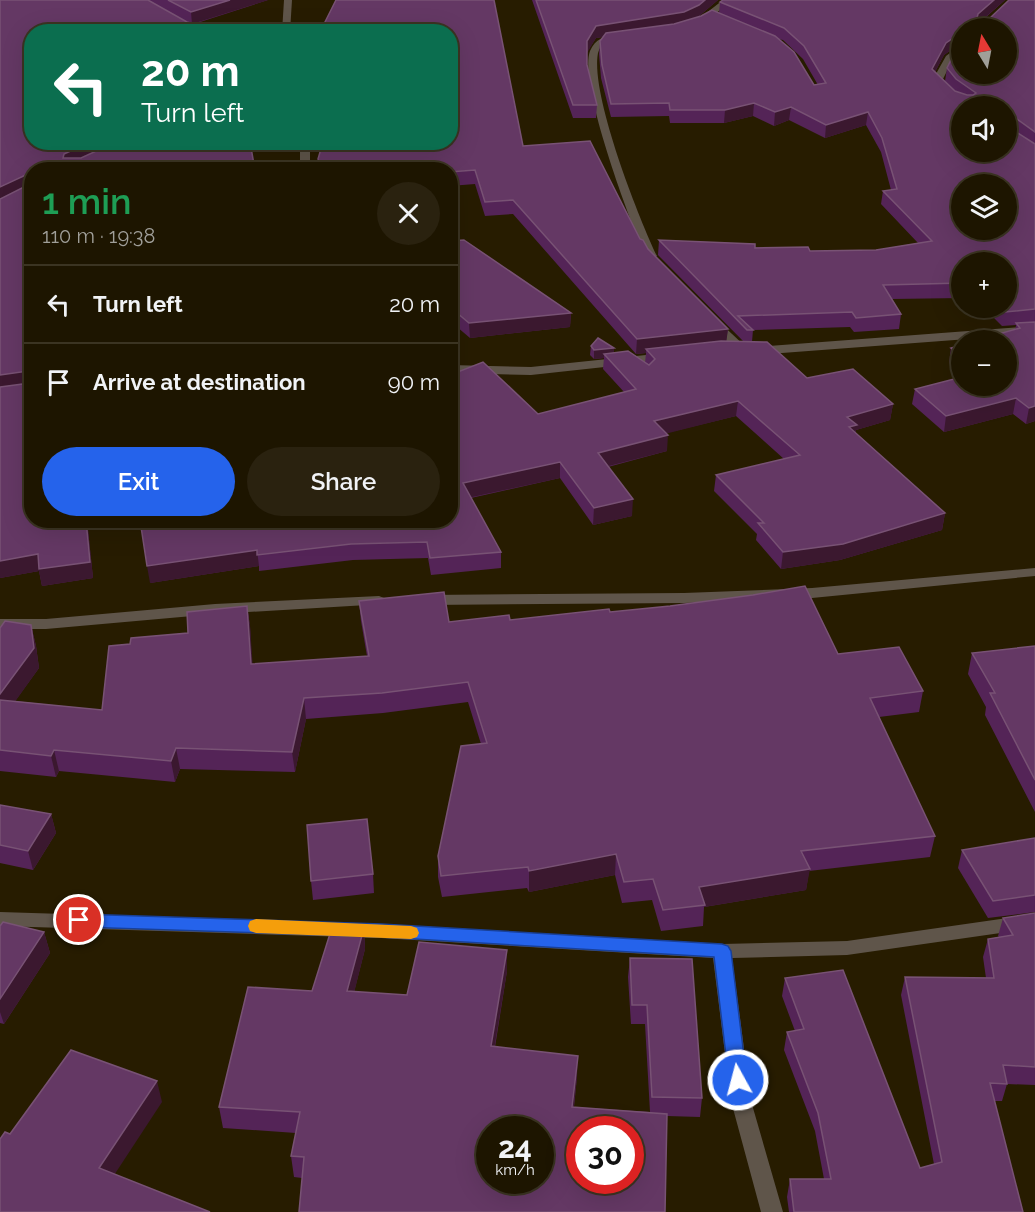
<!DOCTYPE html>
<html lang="en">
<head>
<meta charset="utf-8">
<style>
  body { margin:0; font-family:Raleway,sans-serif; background:#2a220f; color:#f1f3f6; height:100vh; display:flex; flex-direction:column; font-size:22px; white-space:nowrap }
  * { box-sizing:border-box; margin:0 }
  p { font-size:20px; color:#a09f99 }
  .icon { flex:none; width:33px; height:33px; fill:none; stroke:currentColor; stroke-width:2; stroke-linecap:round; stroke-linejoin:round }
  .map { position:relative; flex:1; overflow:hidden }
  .details { position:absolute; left:24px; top:162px; width:434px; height:366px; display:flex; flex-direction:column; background:#1d1500; border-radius:24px; box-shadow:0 6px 24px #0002,0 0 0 2px #3b3422 }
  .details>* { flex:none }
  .guide { position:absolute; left:24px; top:24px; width:434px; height:126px; border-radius:24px; box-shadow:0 6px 24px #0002,0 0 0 2px #3b3422; background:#0b6e4f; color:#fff; overflow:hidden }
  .needle { width:39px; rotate:350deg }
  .buttons { position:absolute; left:951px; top:18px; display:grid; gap:12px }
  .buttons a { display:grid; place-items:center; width:66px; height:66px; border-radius:50%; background:#1d1500; box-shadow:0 6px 24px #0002,0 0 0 2px #3b3422; font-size:30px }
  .speed { position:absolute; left:476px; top:1116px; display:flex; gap:12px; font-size:30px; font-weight:700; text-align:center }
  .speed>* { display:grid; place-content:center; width:78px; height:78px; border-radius:50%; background:#1d1500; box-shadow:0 6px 24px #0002,0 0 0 2px #3b3422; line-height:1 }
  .speed small { font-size:15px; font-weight:400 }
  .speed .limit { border:9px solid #d22; background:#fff; color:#111 }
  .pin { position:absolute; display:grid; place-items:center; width:51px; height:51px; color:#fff; margin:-26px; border:3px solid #fff; border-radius:50%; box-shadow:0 2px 6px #0007 }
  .me { position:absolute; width:66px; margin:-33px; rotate:353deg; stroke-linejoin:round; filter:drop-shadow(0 0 4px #0008) }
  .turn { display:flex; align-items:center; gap:21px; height:126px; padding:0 18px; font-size:27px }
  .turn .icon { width:78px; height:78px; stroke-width:2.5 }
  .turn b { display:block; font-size:42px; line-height:51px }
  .round { display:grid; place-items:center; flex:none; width:63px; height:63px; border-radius:32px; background:#2a220f }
  .headline { display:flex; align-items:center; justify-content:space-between; height:102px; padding:0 18px }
  h1 { font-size:36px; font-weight:600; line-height:45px; color:#1e9e55 }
  .button { display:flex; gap:12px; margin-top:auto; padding:12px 18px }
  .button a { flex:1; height:69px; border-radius:36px; background:#2563eb; color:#fff; font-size:24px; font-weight:600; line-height:69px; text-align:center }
  .button a+a { background:#2a220f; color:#f1f3f6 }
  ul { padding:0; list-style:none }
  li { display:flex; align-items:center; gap:18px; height:78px; padding:0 18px; border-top:2px solid #3b3422 }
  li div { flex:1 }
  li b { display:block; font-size:22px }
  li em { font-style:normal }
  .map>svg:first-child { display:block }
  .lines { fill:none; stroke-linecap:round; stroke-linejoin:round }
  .minor { fill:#5f554a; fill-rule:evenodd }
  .wall { fill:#542457; fill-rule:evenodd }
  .shaded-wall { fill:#3b182f }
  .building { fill:#643864; stroke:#785274; stroke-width:1.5; fill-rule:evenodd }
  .route { fill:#2563eb; stroke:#184099; stroke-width:1.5 }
  .slow { fill:#f59e0b }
</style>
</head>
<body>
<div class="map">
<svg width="1035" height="1212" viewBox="0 0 1035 1212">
  <rect width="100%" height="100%" fill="#271c00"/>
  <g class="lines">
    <!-- minor -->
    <g class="minor">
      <path d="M284 0H292L290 32H282Z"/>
      <path d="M723 0H732L702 25H696V21Z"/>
      <path d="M616 33 620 36 619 38C610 41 601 42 598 53 590 94 638 216 657 256L651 259 645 256C630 221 578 84 590 51 595 39 605 36 616 33Z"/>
      <path d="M962 44V52L953 59 942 81 952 93 971 106C954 106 943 95 932 81L946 56Z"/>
      <rect x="300" y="142" width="10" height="28"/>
      <path d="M712 318 716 319 747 348V354H739L708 325V319Z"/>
      <path d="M1035 326V334L757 355 751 351 757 347Z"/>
      <path d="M665 353 669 354V360L531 375 450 373V365L531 367Z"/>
      <path d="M1035 568V576L812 598 684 603 427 605 420 600 427 595 684 593 812 588Z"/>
      <path d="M379 596 384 598 386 601 384 604 215 614 46 629H0V619H46L215 604Z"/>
      <path d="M0 912 381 924 722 944 847 941 1035 914V928L847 955 732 958 751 1101 783 1212H761L731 1101 713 958 381 938 0 926Z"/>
    </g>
  </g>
  <!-- wall -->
  <g class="wall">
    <path d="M0 0H268L194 24 32 32V520H87L93 578 42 586 39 571 0 578Z"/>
    <path d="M532 0H718L698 17 719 13 720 2 1005 0 985 18H990L1035 0V421L1026 424 1013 414 944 432 912 404 915 389 1006 386 1016 325 1002 326 984 308H1006L962 262V298L892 299 901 314 899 329 854 332 850 327 753 330 752 342 807 378 893 404 890 420 856 430V433L945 513 942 530 840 560 781 569 756 540 757 534 714 491 716 475 784 459 736 416 666 433 667 451 608 467 632 516 593 525 560 478 471 498 501 552V568L431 575 428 558 353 560 259 571V566L150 583 240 524 450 520 538 414 624 392 603 369 604 358 594 359 590 355 591 346 645 363 646 353 636 354 513 214 485 216 475 184 450 186V170H319L318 159 523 146 640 239 648 249 728 329 726 341H743L658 255 659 240 810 251 876 250 918 243 881 204 883 191 891 190 881 152 866 125 825 138 789 120 774 126 753 116 724 123H670L669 116 611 117 601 78 599 54 600 41 603 37 596 38 587 52V65L597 105 596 118H573ZM962 28H1006L947 68 945 81 935 72 944 55 962 42ZM778 39 783 40 803 59 818 85H814Z"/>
    <path d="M450 241 571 313 570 327 470 338 450 321Z"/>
    <path d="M962 345V374L949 363 951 348Z"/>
    <path d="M359 601 449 622 510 620 610 612 838 654 923 691 919 712 879 717 935 836 930 857 809 871 806 890 704 907 703 926 661 931 652 900 622 903 615 875 529 892 527 888 442 897 438 877V856L481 744 468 702 383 713 306 719 295 772 180 769 175 782 59 771 56 777 0 771V628L31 625 36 646 39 668 15 701 102 710 130 644 188 633 247 606 250 626 252 664 367 656 361 621Z"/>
    <path d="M1035 646V812L985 715 986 707 968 674 972 653Z"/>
    <path d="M0 805 51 814 56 833 33 870 0 863Z"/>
    <path d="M1035 838V912L988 918 958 868 962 850Z"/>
    <path d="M373 874 374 893 313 900 311 881Z"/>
    <path d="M1035 913V1085L1007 1084 1002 1101H994L1023 1212H789L787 1197 790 1179H824L815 1131 784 1050 787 1032 795 1031 782 996 785 978 920 1168 934 1164 901 995 905 977 986 978 983 957 988 939 999 937 998 936 1003 918Z"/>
    <path d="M0 926 44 932 50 953 4 1024 0 1023Z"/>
    <path d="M364 928 365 949 354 992 407 995 507 971 495 1047 577 1077 574 1107 650 1112 645 1024H631L628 977 630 958 702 1098 700 1117 667 1116 302 1178 294 1177 291 1156 296 1133 223 1128 219 1107Z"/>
  </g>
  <!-- shaded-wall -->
  <g class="shaded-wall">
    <path d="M230 0H268L192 24 191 12Z"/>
    <path d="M705 0H718L698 17 683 24 596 38 587 53V41L596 26Z"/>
    <path d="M994 0H1005L975 26 978 14Z"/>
    <path d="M206 28 207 32H196Z"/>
    <path d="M962 32V42L944 55 930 81 932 69 946 43Z"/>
    <path d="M754 103 753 116 724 123 725 110Z"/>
    <path d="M791 107 789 120 774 126 775 112Z"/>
    <path d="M868 112 866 125 825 138 826 125Z"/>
    <path d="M1007 114H1010L1007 127Z"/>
    <path d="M90 142H122L66 168 63 158 64 154Z"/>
    <path d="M30 173 32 187 0 203V187Z"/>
    <path d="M571 313 570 327 470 338 469 323Z"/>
    <path d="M728 329 726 344 646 349V353L636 354 637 339Z"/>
    <path d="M614 348V357L604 354V358L594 359V350Z"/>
    <path d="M28 371 32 387 0 391V375Z"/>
    <path d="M1016 398 1013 414 944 432 946 416Z"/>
    <path d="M738 401 736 416 653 437 654 421Z"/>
    <path d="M893 404 890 420 856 430 855 441 847 443V417Z"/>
    <path d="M1035 406V421L1026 424 1029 408Z"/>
    <path d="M668 435 667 451 597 469 598 453Z"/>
    <path d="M560 462V478L463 499V483Z"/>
    <path d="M633 499 632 516 593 525 594 508Z"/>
    <path d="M945 513 942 530 840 560 781 569 783 552Z"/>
    <path d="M86 520H87L93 578 42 586 39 571 0 578V561L38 554Z"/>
    <path d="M257 550 259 566 150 583 147 566Z"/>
    <path d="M247 606 250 626 254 684 251 664Z"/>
    <path d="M31 625 36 646 39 668 2 720 0 713V694Z"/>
    <path d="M304 698 306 719 295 772 292 752Z"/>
    <path d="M176 748 180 769 175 782 171 761Z"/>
    <path d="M54 750 59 771 56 777 51 756Z"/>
    <path d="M51 814 56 833 33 870 28 851Z"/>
    <path d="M616 854 615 875 529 892V871Z"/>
    <path d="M810 869 806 890 704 907 705 905 699 887Z"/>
    <path d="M364 928 365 949 349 1013 347 991Z"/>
    <path d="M44 932 50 953 4 1024 0 1012V999Z"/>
    <path d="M507 950V971L491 1068V1046Z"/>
    <path d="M578 1056 577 1077 571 1128 572 1107Z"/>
    <path d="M157 1081 162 1102 105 1189 99 1168Z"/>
  </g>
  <!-- building -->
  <g class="building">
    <path d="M0 0H148L187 22 206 28 196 32H32V142H90L64 154 63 158H81L116 142H250L255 170H32V520H86L90 562 39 569 38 554 0 561V387L30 383 31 374 28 371 0 375V199L30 184V173L0 187Z"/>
    <path d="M168 0H230L191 12Z"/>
    <path d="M336 0H494L523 146 590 141 640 239 643 240 648 249 728 329 637 339 513 200 485 202 475 170 450 172V170H322L318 159 323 142H450V32H320Z"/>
    <path d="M536 0H705L699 5 684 12 596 26 587 41V65L597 105H573Z"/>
    <path d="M723 0H994L978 14 977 18H990L1009 0H1035V132L1010 114H1007V126L1035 144V309L1005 312 1001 308H1006V262H962V283L883 285 901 314 856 318 852 312 738 316 753 330H747L659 240 755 244V248L808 247 810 251 876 250 932 241 883 191 897 189 882 138 868 112 826 125 791 107 775 112 754 103 725 110H670L669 103 611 104 602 65 600 41 606 33 674 24 701 16 712 10 775 36 794 52 814 85 826 83 804 46 784 28 720 2ZM962 28H1006V74H962V44L957 48 947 68 956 79 976 93 973 95H967L955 91 932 69 946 43 962 32ZM962 106H1006V152H962ZM962 184H1006V230H962Z"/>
    <path d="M464 240 571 313 469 323 450 307V241Z"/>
    <path d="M1035 322V406L1029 408 1016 398 946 416 915 389 962 377V386H1006V340H978L1020 328 1016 323Z"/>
    <path d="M598 338 614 348 594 350 591 346Z"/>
    <path d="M721 341 767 342 807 378 853 369 893 404 847 417 857 425 849 427 945 513 843 544 783 552 758 523H764L716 475 800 455 738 401 654 421 668 435 598 453 633 499 594 508 560 462 463 483 501 552 430 558 427 542 351 544 257 555V550L147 566 140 520H239L240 524 267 520H450V375L483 362 538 414 636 389 604 354 628 351 649 365 655 359 646 349Z"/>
    <path d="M962 345V356L951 348Z"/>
    <path d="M805 586 838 654 899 647 923 691 870 698 935 836 801 851 810 869 699 887 705 905 663 910 653 879 624 882 616 854 529 871 528 867 441 876 438 856 461 746 487 743 468 682 382 693 304 698 292 752 176 748 171 761 54 750 51 756 0 750V700L102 710 109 646 130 644 131 638 188 633 187 612 247 606 251 664 369 656 359 601 444 592 449 622 509 615 510 620 609 609 610 612 670 606 753 595Z"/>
    <path d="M5 621 31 625 34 648 0 694V628Z"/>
    <path d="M1035 646V780L990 693H995L972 653Z"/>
    <path d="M0 805 51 814 28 851 0 845Z"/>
    <path d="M367 819 373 874 311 881 307 825Z"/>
    <path d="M1035 838V895L993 901 962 850Z"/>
    <path d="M1035 913V1067L1003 1065 1007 1084 990 1083 1023 1212H794L790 1179H831L818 1113 787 1032 804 1029 785 978 843 970 920 1168 942 1162 905 977 994 978 988 939 1013 935 1003 918Z"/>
    <path d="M3 922 44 932 0 999V926Z"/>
    <path d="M333 924 364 928 347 991 407 995 419 942 507 950 491 1046 578 1056 572 1107 667 1114 665 1212H299L304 1157 291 1156 300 1112 219 1107 248 987 312 991ZM489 1130H540V1180H489ZM579 1130H630V1180H579Z"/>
    <path d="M630 958 692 959 702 1098 652 1097 647 1005H632Z"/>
    <path d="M71 1050 157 1081 99 1168 210 1212H0V1139L5 1132 10 1134Z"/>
  </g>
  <!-- route -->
  <path class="route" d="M79 914 381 924 722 944 728 946 731 951 747 1080 745 1085 738 1087 731 1085 729 1080 714 957 381 937 79 927 73 925 71 920 73 916Z"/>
  <!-- slow -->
  <path class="slow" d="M256 919 411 926 417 928 419 933 417 937 411 939 256 933 250 931 248 926 250 921Z"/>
</svg>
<div class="buttons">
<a><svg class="needle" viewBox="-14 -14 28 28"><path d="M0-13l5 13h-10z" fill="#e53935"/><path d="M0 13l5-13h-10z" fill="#a09f99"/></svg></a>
<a><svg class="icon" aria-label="sound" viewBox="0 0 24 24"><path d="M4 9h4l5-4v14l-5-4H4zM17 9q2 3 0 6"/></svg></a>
<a><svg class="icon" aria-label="layers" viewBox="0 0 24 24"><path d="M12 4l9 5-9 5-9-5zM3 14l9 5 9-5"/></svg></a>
<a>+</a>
<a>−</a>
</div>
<div class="speed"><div>24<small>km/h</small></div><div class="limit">30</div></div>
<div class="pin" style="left:79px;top:920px;background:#d93025"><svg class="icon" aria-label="arrive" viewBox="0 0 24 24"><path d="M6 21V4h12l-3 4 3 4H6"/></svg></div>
<svg class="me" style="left:738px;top:1080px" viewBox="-20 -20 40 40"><circle r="17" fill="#2563eb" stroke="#fff" stroke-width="3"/><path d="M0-11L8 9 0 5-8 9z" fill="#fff"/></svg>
<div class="guide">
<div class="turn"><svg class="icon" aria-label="left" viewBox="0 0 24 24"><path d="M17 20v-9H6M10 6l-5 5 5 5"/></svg><div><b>20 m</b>Turn left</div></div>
</div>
<section class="details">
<div class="headline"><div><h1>1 min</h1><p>110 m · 19:38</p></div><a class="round"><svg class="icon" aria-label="close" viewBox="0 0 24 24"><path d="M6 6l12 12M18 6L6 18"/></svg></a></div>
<ul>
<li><svg class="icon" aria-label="left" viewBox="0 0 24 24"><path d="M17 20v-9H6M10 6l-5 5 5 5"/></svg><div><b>Turn left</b></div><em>20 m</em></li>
<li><svg class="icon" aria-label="arrive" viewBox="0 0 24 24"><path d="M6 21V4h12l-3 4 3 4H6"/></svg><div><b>Arrive at destination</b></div><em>90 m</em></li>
</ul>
<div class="button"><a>Exit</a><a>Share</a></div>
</section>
</div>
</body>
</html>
